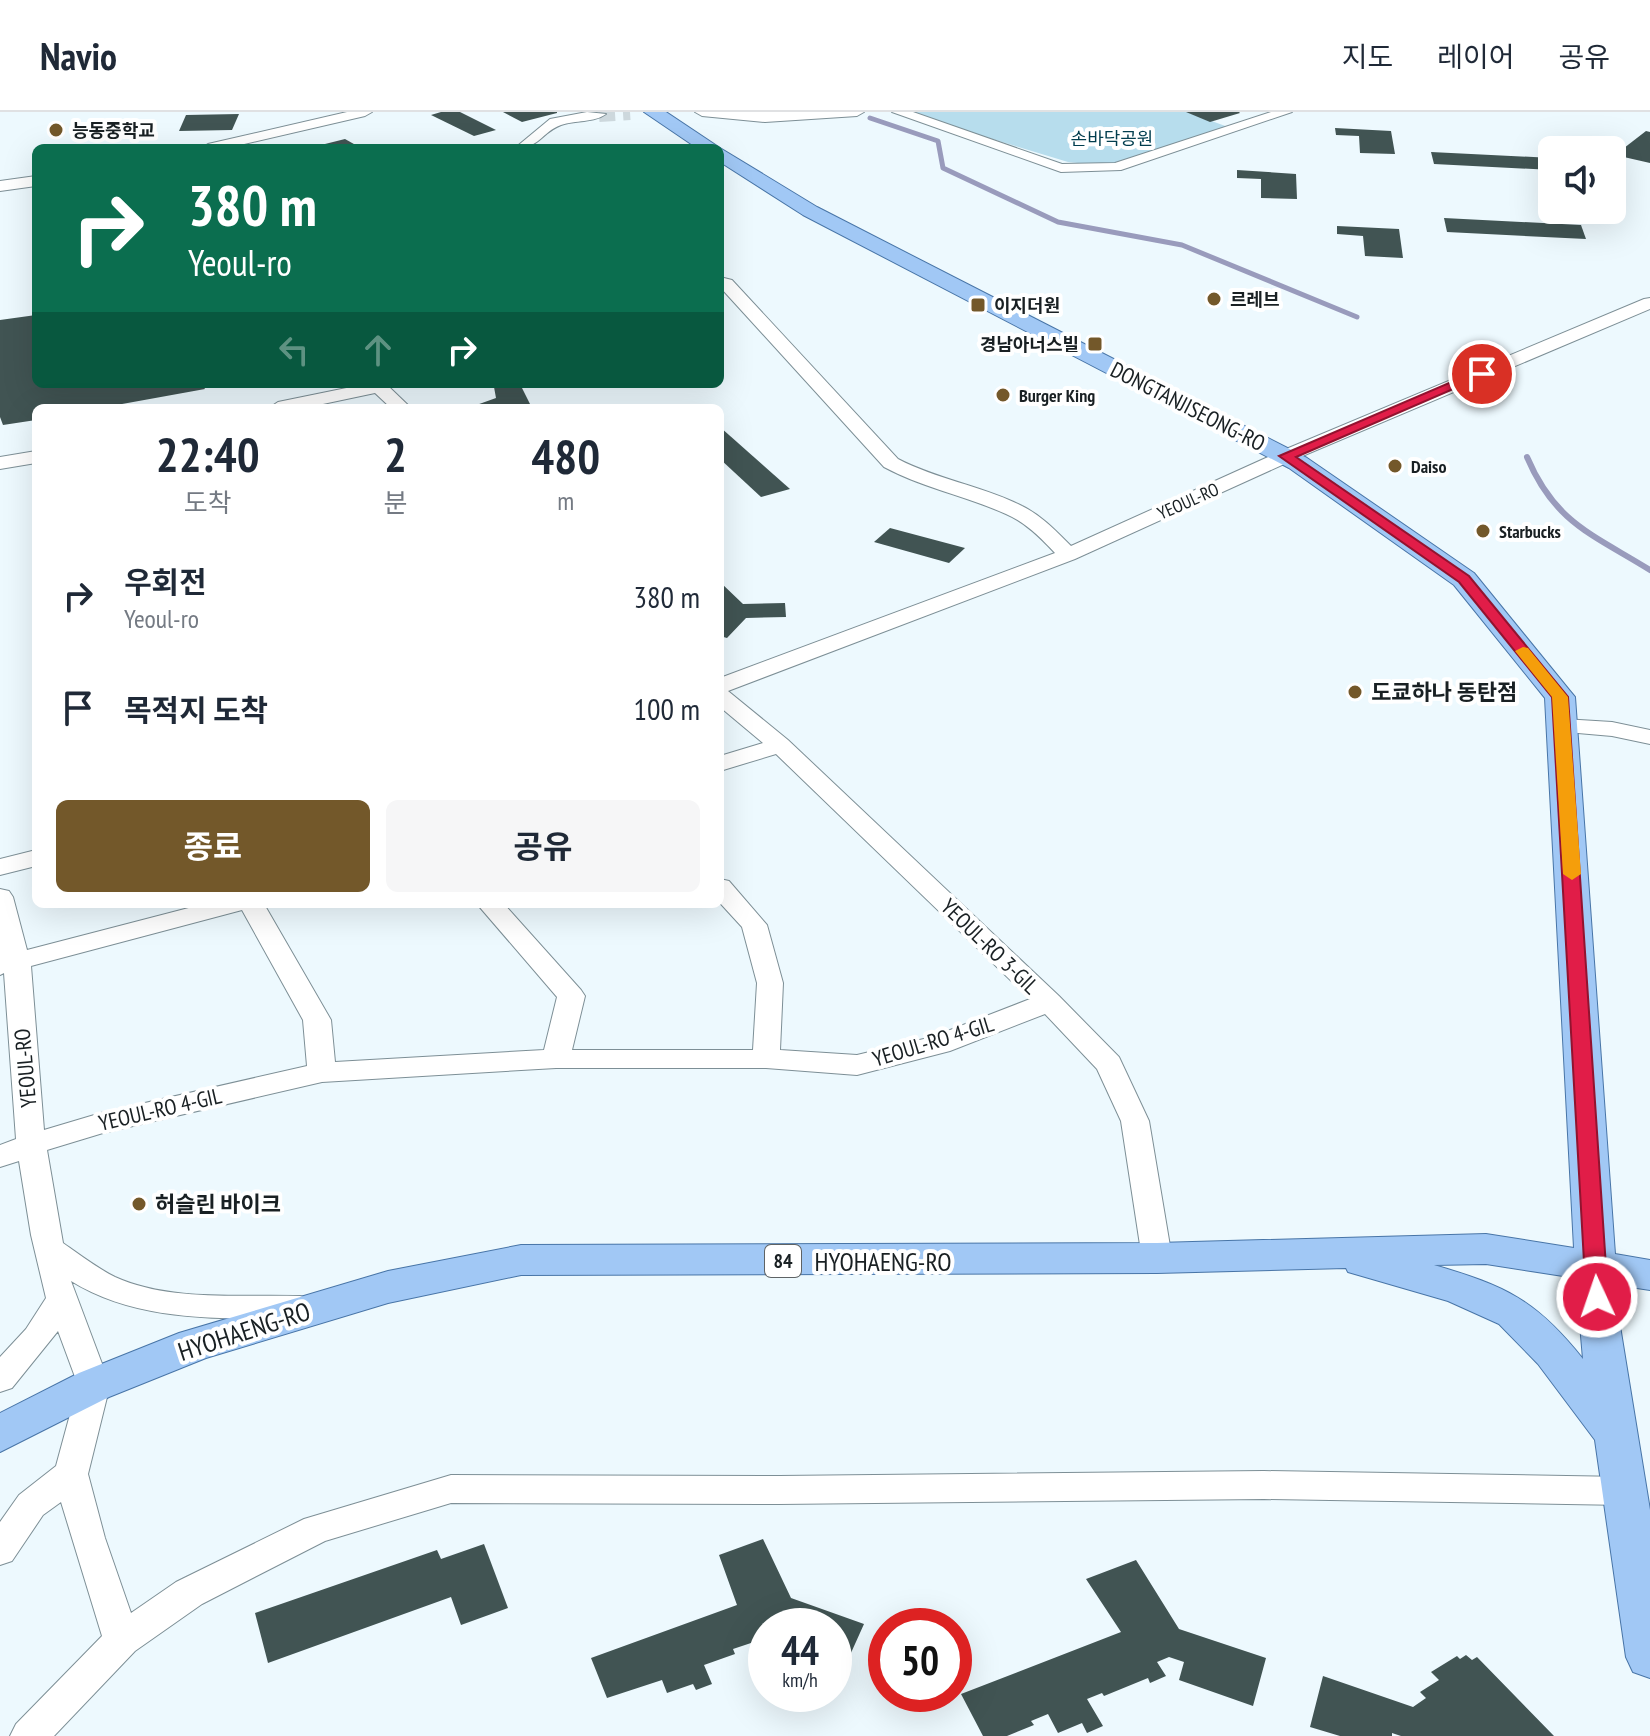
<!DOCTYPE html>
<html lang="ko">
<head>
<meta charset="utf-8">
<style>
  body { margin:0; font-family:"PT Sans Narrow","Noto Sans KR",sans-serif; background:#f6f6f7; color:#1f2937; height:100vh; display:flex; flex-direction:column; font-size:30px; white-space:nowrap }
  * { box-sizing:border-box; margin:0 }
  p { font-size:26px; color:#747a83 }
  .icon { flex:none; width:44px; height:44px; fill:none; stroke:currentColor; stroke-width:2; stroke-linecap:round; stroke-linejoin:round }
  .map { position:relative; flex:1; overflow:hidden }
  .drawer { position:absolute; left:32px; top:292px; width:692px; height:504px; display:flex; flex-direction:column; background:#fff; border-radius:12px; box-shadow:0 8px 32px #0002 }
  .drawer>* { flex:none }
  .top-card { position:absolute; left:32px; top:32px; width:692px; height:244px; border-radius:12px; box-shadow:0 8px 32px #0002; background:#0b6e4f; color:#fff; overflow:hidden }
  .tools { position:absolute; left:1538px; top:24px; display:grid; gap:16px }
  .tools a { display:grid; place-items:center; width:88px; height:88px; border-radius:12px; background:#fff; box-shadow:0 8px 32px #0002; font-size:40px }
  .speed { position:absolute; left:748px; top:1496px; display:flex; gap:16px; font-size:40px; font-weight:700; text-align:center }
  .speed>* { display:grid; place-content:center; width:104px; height:104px; border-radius:50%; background:#fff; box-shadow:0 8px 32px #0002; line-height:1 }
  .speed small { font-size:20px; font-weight:400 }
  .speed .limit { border:12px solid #d22; background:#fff; color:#111 }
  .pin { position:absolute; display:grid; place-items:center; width:68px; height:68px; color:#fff; margin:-34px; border:4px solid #fff; border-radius:50%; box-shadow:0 2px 8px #0007 }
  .me { position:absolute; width:88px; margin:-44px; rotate:357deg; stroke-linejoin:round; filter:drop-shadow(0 0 6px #0008) }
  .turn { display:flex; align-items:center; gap:28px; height:168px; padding:0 24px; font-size:36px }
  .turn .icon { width:104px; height:104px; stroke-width:2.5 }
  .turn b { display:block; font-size:56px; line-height:68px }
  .lanes { display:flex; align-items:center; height:76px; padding:0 24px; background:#0003; justify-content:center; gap:40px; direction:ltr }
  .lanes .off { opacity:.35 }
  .eta { display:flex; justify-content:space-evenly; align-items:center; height:136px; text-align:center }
  .eta b { font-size:48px; font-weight:700; line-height:56px }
  .primary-button { display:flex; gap:16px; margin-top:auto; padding:16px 24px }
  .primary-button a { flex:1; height:92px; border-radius:12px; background:#73582a; color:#fff; font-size:32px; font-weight:700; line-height:92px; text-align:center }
  .primary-button a+a { background:#f6f6f7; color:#1f2937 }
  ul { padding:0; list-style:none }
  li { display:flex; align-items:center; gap:24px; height:112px; padding:0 24px }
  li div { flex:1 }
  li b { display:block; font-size:30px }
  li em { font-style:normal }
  header { display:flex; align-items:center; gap:48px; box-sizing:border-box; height:112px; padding:0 40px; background:#fff; border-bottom:2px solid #e0e1e3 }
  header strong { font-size:38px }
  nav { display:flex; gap:44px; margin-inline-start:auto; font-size:28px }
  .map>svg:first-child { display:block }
  .green { fill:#b7dded }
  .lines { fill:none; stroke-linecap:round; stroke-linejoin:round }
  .stream-far1 { stroke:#999bbc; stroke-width:5 }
  .stream { stroke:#999bbc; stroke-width:6 }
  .building { fill:#415453 }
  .minor-tunnel { stroke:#cdd8dd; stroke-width:16; stroke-dasharray:16 8; stroke-linecap:butt }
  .minor-casing { stroke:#7d8f96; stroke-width:2 }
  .major-casing { stroke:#4875a7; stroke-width:2 }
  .minor { fill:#fff; fill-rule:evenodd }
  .major { fill:#a1c8f5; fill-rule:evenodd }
  .route { fill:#e11d48; stroke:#92132f; stroke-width:2 }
  .slow { fill:#f59e0b }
  .poi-dot { fill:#73582a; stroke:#fff; stroke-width:3 }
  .labels { text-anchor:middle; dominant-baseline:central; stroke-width:8; stroke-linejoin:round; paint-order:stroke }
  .far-poi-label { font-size:18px; font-weight:bold; fill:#192023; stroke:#fff; text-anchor:start }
  .far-park-label { font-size:18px; fill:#013d4e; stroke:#fff }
  .far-street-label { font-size:18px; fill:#192023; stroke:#fff }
  .shield { fill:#fff; stroke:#5e6365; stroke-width:2 }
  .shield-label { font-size:20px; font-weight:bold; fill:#192023 }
  .street-label { font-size:22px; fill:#192023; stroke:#fff }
  .poi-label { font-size:22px; font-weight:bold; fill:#192023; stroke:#fff; text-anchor:start }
  .near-street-label { font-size:26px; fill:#192023; stroke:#fff }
</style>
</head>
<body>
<header>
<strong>Navio</strong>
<nav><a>지도</a><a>레이어</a><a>공유</a></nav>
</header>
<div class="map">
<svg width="1650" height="1624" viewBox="0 0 1650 1624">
  <rect width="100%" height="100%" fill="#edf9fe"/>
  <!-- green -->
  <path class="green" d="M903 0H1187L1228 15 1116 55 1068 50Z"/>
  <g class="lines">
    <!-- stream-far1 -->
    <path class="stream-far1" d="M870 6 938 29 943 56 1058 110 1182 133 1357 205"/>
    <!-- stream -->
    <path class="stream" d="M1527 345C1555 411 1592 422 1650 458"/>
  </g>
  <!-- building -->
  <g class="building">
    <path d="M441 0H460L496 18 474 24 431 3Z"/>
    <path d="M503 0H557V1L522 10Z"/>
    <path d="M1186 0H1239L1240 1 1210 10Z"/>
    <path d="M239 2 232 18 179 19 186 3Z"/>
    <path d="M1335 16 1391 19 1395 42 1360 41 1359 24 1336 23Z"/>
    <path d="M1646 19 1650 20V51L1615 43Z"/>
    <path d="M345 27 361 36 321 33Z"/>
    <path d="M1431 40 1552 46V58L1434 52Z"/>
    <path d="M1237 58 1296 62 1297 87 1261 86V67L1237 66Z"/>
    <path d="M1444 106 1581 113 1586 127 1447 120Z"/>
    <path d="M1337 114 1399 117 1403 146 1365 144 1363 124 1337 122Z"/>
    <path d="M36 203V272H202L205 277 100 296H36V308L3 313 0 305V208Z"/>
    <path d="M521 274 532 296H468L496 286 494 275Z"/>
    <path d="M720 315 790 377 761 385 720 347Z"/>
    <path d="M890 416 965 436 949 451 874 430Z"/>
    <path d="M720 470 743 492 785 491 786 505 746 506 727 526 720 524Z"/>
    <path d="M763 1427 791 1486 864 1512 846 1552 834 1548V1514H766V1537L758 1540 754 1530 733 1537 735 1542 704 1553 712 1572 696 1578 693 1572 667 1581 662 1568 607 1586 591 1546 737 1493 719 1443Z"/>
    <path d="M484 1432 508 1496 461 1513 451 1485 268 1551 255 1501 437 1438 441 1447Z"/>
    <path d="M1136 1448 1179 1517 1266 1546 1253 1594 1179 1568 1184 1550 1169 1545 1157 1550 1166 1564 1150 1571 1148 1566 1104 1584 1102 1581 1087 1587 1103 1614 1087 1621 1082 1611 1058 1621 1048 1602 1031 1609 1034 1613 1007 1624H983L961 1582 1121 1520 1086 1467Z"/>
    <path d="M1466 1543 1472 1548 1477 1545 1554 1624H1401L1392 1621V1624H1340L1310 1615 1323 1564 1413 1595 1426 1586 1420 1580 1439 1568 1431 1560 1457 1544 1460 1547Z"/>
  </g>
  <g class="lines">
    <!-- minor-tunnel -->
    <path class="minor-tunnel" d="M599 2 630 0"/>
    <!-- minor casing -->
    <g class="minor-casing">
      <g id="minor">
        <path d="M347 0H372L365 4 227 36H201L208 32Z"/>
        <path d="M587 0 606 2C594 11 575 8 561 13 540 21 541 36 515 36L550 7Z"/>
        <path d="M695 0H864L857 4 765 10 702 4Z"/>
        <path d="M892 0H913L1062 52 1115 51 1271 0H1292L1121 58 1061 60Z"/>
        <path d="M36 64V74L0 79V69Z"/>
        <path d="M720 165 732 168 898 347C938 368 983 374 1022 394 1041 403 1056 419 1071 434L1279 340 1644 187 1650 186V197L1293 348 1075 447 728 579 788 628 1059 884 1119 945 1149 1009 1172 1146 1168 1154 1157 1158 1146 1154 1142 1146 1121 1009 1097 957 1045 902 950 939 857 963 766 956H556L322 970 103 1021 47 1038 63 1131C80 1143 97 1156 115 1165 170 1190 241 1182 300 1184L311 1187 316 1196 311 1205 300 1208C223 1205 140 1212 71 1169L110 1273 88 1362 105 1426 131 1501 176 1470 304 1407 451 1363 779 1364 1264 1359 1624 1365 1636 1369 1641 1379 1636 1389 1624 1393 1264 1387 779 1392 451 1391 325 1429 202 1492 135 1539 54 1624H10L16 1612 102 1524 61 1390 43 1403 12 1449 0 1453V1410L19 1383 56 1354 78 1273 58 1219 12 1276 0 1280V1245L26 1217 46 1186 31 1123 19 1049 0 1055V1033L16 1027 4 861 0 863V777L9 779 13 785 27 838 204 792H264L331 908 335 950 544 938 557 885 477 792H504L581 878 585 884 572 938H753L757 871 742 815 720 791V767L729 769 767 813 783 871 780 938 857 943 932 925 1030 887 776 642 720 659V644L763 631 720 595V566L1055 441C1041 426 1025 410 1006 402 966 384 923 376 884 355L720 175ZM242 798 303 908 307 954 101 1001 44 1018 31 854Z"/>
        <path d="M366 272H386L411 296H391L375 281 304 296H269L278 290Z"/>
        <path d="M36 339V351L0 357V345Z"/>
        <path d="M1563 607 1612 610 1650 618V632L1612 624 1555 619 1551 614 1555 609Z"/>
        <path d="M36 738V754L0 763V747Z"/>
      </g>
    </g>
    <!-- major casing -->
    <g class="major-casing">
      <g id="major">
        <path d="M644 0H666L720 36H697Z"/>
        <path d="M720 36 817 95 1307 346 1474 461 1570 579 1575 585 1615 1142 1650 1148V1178L1617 1173 1620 1214 1650 1398V1566L1633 1560 1626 1545 1595 1328 1538 1252 1499 1212 1448 1189 1348 1160 1346 1156 1157 1161 521 1163 388 1191 206 1246 109 1285 0 1340V1301L79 1261 179 1221 388 1159 521 1133 1157 1131 1486 1122 1574 1136 1545 586 1454 473 1289 356 803 103 720 50ZM1486 1152 1576 1166 1583 1247C1536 1188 1506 1174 1434 1153Z"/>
      </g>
    </g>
    <!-- minor -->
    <use href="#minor" class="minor"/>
    <!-- major -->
    <use href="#major" class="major"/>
  </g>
  <!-- route -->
  <path class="route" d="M1477 259 1488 262 1296 345 1469 464 1568 585 1608 1185 1605 1191 1597 1193 1590 1191 1586 1185 1552 585 1459 470 1279 344Z"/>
  <!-- slow -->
  <path class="slow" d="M1523 535 1528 536 1568 585 1581 762 1572 768 1563 762 1552 585 1515 539Z"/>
  <!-- markers -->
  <g class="poi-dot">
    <circle cx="56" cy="18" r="8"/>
    <circle cx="1214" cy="187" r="8"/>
    <rect x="970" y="185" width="16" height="16" rx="4"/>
    <rect x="1087" y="224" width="16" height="16" rx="4"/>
    <circle cx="1003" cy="283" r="8"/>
    <circle cx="1395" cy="354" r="8"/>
    <circle cx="1483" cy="419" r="8"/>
    <circle cx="1355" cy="580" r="8"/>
    <circle cx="139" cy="1092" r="8"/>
  </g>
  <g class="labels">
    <!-- far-poi labels -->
    <g class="far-poi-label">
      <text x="72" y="18">능동중학교</text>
      <text x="1230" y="187">르레브</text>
      <text x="994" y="193">이지더원</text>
      <text x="1079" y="232" text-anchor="end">경남아너스빌</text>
      <text x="1019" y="283">Burger King</text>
      <text x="1411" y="354">Daiso</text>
      <text x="1499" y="419">Starbucks</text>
    </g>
    <!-- far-park labels -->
    <g class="far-park-label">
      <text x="1112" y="26">손바닥공원</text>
    </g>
    <!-- far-street labels -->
    <g class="far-street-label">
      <text transform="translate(1188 389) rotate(-24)">YEOUL-RO</text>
    </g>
    <!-- shield labels -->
    <rect class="shield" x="765" y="1133" width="36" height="32" rx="6"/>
    <g class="shield-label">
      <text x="783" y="1149">84</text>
    </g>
    <!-- street labels -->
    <g class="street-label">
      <text transform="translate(1188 294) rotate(27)">DONGTANJISEONG-RO</text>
      <text transform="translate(990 834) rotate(44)">YEOUL-RO 3-GIL</text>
      <text transform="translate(933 929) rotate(-17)">YEOUL-RO 4-GIL</text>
      <text transform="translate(25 956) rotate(-95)">YEOUL-RO</text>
      <text transform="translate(160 997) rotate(-13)">YEOUL-RO 4-GIL</text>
    </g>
    <!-- poi labels -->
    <g class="poi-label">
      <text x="1371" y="580">도쿄하나 동탄점</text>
      <text x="155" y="1092">허슬린 바이크</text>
    </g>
    <!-- near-street labels -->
    <g class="near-street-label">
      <text x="883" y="1149">HYOHAENG-RO</text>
      <text transform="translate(244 1219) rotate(-18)">HYOHAENG-RO</text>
    </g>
  </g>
</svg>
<div class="tools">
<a><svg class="icon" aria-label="sound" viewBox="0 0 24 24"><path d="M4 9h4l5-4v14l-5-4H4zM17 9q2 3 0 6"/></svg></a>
</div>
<div class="speed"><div>44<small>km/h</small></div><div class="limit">50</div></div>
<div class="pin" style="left:1482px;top:262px;background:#d93025"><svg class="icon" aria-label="arrive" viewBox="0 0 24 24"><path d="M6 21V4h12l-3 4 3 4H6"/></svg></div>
<svg class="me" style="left:1597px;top:1185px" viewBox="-20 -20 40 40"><circle r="17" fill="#e11d48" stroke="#fff" stroke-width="3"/><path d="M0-11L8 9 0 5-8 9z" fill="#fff"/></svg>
<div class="top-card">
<div class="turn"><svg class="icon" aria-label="right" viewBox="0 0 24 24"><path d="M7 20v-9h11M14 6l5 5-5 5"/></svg><div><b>380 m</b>Yeoul-ro</div></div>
<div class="lanes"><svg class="icon off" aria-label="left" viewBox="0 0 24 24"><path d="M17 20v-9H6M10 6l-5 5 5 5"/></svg><svg class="icon off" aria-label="ahead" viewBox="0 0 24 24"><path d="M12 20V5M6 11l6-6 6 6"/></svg><svg class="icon" aria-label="right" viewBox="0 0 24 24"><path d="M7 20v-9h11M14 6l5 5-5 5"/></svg></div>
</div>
<section class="drawer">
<div class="eta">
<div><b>22:40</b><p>도착</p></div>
<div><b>2</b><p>분</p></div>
<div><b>480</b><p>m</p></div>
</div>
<ul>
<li><svg class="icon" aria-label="right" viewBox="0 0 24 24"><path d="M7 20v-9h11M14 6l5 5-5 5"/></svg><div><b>우회전</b><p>Yeoul-ro</p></div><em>380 m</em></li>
<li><svg class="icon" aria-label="arrive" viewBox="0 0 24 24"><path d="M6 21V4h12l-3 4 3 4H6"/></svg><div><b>목적지 도착</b></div><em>100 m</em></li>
</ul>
<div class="primary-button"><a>종료</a><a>공유</a></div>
</section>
</div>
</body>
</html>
